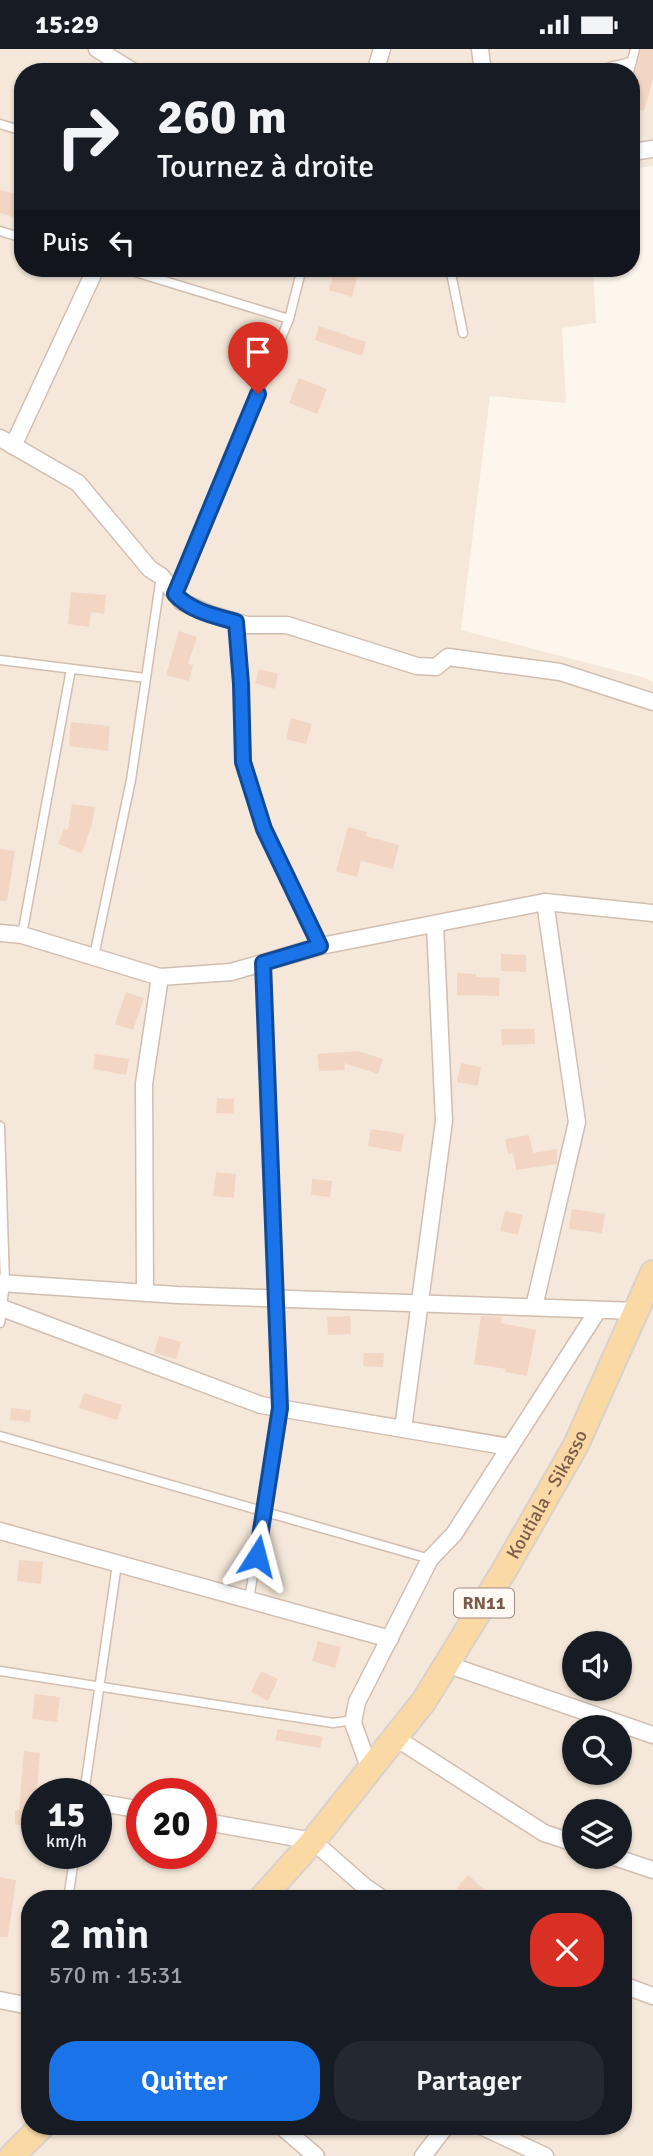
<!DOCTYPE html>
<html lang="fr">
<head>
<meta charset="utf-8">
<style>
  body { margin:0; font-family:Signika,sans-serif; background:#242831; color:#f1f3f6; height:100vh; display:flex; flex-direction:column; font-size:26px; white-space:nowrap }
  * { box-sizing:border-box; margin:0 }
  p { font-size:23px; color:#9ea1a6 }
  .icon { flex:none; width:38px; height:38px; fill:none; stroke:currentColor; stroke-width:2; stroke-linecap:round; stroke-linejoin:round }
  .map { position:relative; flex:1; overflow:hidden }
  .sheet { position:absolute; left:21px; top:1841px; width:611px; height:245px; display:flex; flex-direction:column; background:#171b24; border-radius:28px; box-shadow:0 2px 5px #0004 }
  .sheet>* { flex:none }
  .top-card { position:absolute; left:14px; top:14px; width:626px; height:214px; border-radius:28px; box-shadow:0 2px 5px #0004; background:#171b24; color:#f1f3f6; overflow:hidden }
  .buttons { position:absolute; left:562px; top:1582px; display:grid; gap:14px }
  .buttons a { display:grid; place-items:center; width:70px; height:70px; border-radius:50%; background:#171b24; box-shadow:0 2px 5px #0004; font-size:35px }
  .speed { position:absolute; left:21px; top:1729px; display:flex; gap:14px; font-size:35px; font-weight:700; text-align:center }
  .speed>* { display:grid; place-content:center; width:91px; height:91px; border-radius:50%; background:#171b24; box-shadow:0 2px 5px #0004; line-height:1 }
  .speed small { font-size:18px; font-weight:400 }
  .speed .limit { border:10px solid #d22; background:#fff; color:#111 }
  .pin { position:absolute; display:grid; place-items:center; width:60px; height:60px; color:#fff; margin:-72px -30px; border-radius:50% 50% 50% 0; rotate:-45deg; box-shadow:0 0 7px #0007 }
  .pin .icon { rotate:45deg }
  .me { position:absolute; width:77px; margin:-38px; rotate:9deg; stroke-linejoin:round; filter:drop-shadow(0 0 5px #0008) }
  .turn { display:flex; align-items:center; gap:24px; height:147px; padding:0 28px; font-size:32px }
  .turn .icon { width:91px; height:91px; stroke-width:2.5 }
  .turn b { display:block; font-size:49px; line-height:60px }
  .then { display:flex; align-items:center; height:66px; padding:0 28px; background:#0003; gap:14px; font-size:26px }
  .round { display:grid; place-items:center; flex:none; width:74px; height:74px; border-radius:28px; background:#242831 }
  .summary { display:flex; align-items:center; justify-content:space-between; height:119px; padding:0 28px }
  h1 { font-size:42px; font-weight:600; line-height:52px }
  .primary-button { display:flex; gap:14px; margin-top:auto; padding:14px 28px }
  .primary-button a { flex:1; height:80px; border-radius:28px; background:#1a73e8; color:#fff; font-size:28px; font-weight:600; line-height:80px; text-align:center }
  .primary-button a+a { background:#242831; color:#f1f3f6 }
  .status { display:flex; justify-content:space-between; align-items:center; height:49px; padding:0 35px; background:#171b24; direction:ltr }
  .status svg { height:19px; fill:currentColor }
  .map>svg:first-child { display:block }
  .residential { fill:#f5e8da; fill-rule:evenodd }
  .building { fill:#f3d5c3 }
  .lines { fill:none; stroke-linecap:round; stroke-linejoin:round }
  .lane-casing { stroke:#d1beb0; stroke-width:11 }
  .street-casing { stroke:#d1beb0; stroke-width:19 }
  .primary-casing { stroke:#dad1cd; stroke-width:28 }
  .lane { stroke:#fff; stroke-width:8 }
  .street { stroke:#fff; stroke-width:16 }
  .primary { stroke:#fbd9a5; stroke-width:24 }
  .route-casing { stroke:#114b97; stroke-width:18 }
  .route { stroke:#1a73e8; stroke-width:12 }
  .labels { text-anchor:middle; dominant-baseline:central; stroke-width:7; stroke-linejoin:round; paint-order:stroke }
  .shield { fill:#fffaf3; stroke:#a28b7f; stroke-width:2 }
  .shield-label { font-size:18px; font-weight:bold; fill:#7a5c4d }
  .street-label { font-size:19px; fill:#7a5c4d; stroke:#fffaf3 }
</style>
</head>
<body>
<div class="status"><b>15:29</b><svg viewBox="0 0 49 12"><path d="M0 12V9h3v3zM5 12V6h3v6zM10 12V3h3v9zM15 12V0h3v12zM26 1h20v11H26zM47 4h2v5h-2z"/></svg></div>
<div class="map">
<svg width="653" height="2107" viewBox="0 0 653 2107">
  <rect width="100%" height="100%" fill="#fdf6ec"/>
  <!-- residential -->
  <path class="residential" d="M0 0H653V117L632 120V23H23V219H593L596 274 562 279 566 354 490 347 461 581 646 629 653 633V2107H0ZM574 1594H620V1640H574ZM574 1678H620V1724H574ZM37 1745H96V1804H37ZM142 1745H201V1804H142ZM574 1762H620V1808H574ZM30 1850H623V2077H30Z"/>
  <!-- building -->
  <g class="building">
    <path d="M641 0H653V29L644 62 632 59V29L635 25Z"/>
    <path d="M0 141 23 147 20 170 0 164Z"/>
    <path d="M334 222 357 229 352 248 329 241Z"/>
    <path d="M319 277 366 293 362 307 315 291Z"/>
    <path d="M299 329 327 340 317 365 289 354Z"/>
    <path d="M71 543 106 546 104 565 91 563 89 578 68 575Z"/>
    <path d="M179 582 197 588 188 615 193 616 189 632 166 626Z"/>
    <path d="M259 620 278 625 275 640 255 634Z"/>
    <path d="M291 669 312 675 306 695 286 690Z"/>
    <path d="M71 673 110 677 108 702 69 697Z"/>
    <path d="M72 755 95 758 92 775 82 804 58 795 64 779 68 781Z"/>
    <path d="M348 778 367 783 366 787 399 796 393 820 361 812 357 828 336 822Z"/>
    <path d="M0 800 15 802 7 852H0Z"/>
    <path d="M501 905 526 906V923L501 922Z"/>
    <path d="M457 924 476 925V928L500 929 499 947 457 946Z"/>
    <path d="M126 943 144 949 133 981 115 975Z"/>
    <path d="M501 980H534L535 995 502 996Z"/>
    <path d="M358 1002 383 1010 378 1025 344 1014 345 1021 319 1022 317 1005Z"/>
    <path d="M95 1005 129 1010 126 1026 93 1020Z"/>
    <path d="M461 1014 481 1018 478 1037 457 1033Z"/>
    <path d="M217 1049 234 1050V1065L216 1064Z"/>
    <path d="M371 1080 404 1085 401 1103 368 1097Z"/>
    <path d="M529 1086 533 1104 557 1100V1115L516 1121 513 1104 508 1105 505 1090Z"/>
    <path d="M216 1123 236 1125 234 1149 213 1147Z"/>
    <path d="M312 1130 332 1132 330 1148 311 1146Z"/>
    <path d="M572 1160 605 1165 602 1184 569 1180Z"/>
    <path d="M505 1162 523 1166 518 1186 500 1182Z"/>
    <path d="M350 1267 351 1285 328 1286 327 1268Z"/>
    <path d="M481 1267 502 1268 501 1274 536 1281 527 1327 505 1323 506 1320 474 1315Z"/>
    <path d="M159 1287 181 1293 176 1310 154 1304Z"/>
    <path d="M364 1304H384L383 1318 363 1317Z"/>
    <path d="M84 1344 122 1356 117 1371 79 1359Z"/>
    <path d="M11 1359 31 1361 30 1373 10 1371Z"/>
    <path d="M19 1511 43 1513 41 1535 17 1532Z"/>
    <path d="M318 1592 341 1598 335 1619 312 1612Z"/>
    <path d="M261 1622 278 1630 268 1652 251 1643Z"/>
    <path d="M35 1645 60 1648 57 1673 32 1670Z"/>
    <path d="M278 1680 323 1688 320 1699 275 1691Z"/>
    <path d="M24 1702 40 1704 35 1762 37 1777 15 1776V1761H19Z"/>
    <path d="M468 1826 495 1850H469L457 1839Z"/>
    <path d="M0 1828 16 1831 8 1888H0Z"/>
  </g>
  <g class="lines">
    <!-- lane casing -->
    <g class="lane-casing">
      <g id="lane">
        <path d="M598 23C609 16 620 17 632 12"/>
        <path d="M629 23 635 0"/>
        <path d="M0 75 23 82"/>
        <path d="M0 182 23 189"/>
        <path d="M122 219 289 270"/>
        <path d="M450 219 463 284"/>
        <path d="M175 545 289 270 302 219"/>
        <path d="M236 573 241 635 243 713 264 780 321 897"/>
        <path d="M0 611 146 629"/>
        <path d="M22 886 71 620"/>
        <path d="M94 907 131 731 161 527"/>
        <path d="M0 1077 5 1234 0 1274"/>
        <path d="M0 1387 430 1510"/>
        <path d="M249 1551 280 1359 263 914"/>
        <path d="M0 1622 333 1674 353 1671"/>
        <path d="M84 1745 117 1515"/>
        <path d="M68 1850 75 1804"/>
      </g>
    </g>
    <!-- street casing -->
    <g class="street-casing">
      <g id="street">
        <path d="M97 0 134 23"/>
        <path d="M480 0 483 23"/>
        <path d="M375 23 382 0"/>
        <path d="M632 103 653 100"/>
        <path d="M0 389 78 434 150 520 161 527 182 553 210 565 247 576H287L417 617 436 618 448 608 560 623 653 653"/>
        <path d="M13 397 96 219"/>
        <path d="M0 884 22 886 160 928 231 923 321 897 545 853 653 864"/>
        <path d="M0 1234 177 1246 637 1262"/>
        <path d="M145 1243 144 1035 160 928"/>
        <path d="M534 1258 577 1073 545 853"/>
        <path d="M2 1259 261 1356 510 1398"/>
        <path d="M403 1380 444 1072 435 875"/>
        <path d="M0 1482 390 1590"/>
        <path d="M446 1615 653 1686"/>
        <path d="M396 1689 544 1784 574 1794"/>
        <path d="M370 1721 353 1674 357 1653 430 1510 454 1485 598 1261"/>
        <path d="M96 1753 142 1761"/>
        <path d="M201 1772 313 1792 364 1837 383 1850"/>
        <path d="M614 1808 653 1821"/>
        <path d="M623 1936 653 1947"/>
        <path d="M0 1951 30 1957"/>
        <path d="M281 2077 316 2107"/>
        <path d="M481 2077 545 2107"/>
        <path d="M423 2107 446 2077"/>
      </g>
    </g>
    <!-- primary casing -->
    <g class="primary-casing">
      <g id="primary">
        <path id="s1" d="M261 1850 313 1792 424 1652 505 1520 576 1396 653 1224"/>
        <path d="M12 2107 42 2077"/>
      </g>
    </g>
    <!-- lane -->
    <use href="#lane" class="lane"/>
    <!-- street -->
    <use href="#street" class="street"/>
    <!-- primary -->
    <use href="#primary" class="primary"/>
  </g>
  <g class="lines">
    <!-- route casing -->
    <g class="route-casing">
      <path id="route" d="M257 1507 280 1359 263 914 320 897 264 780 243 713 241 635 236 573C215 567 190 562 175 545L258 345"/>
    </g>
    <!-- route -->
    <use href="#route" class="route"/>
  </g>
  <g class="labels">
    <!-- shield labels -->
    <rect class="shield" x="454" y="1539.5" width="60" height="29" rx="5"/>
    <g class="shield-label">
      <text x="484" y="1554">RN11</text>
    </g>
    <!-- street labels -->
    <g class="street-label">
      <text stroke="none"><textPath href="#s1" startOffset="497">Koutiala - Sikasso</textPath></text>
    </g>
  </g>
</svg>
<div class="buttons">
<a><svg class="icon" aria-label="sound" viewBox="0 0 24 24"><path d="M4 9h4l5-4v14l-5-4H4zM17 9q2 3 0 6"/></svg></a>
<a><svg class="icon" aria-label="search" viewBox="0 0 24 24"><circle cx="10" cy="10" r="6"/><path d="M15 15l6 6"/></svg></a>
<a><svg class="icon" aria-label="layers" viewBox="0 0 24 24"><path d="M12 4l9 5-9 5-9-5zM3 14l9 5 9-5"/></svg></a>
</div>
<div class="speed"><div>15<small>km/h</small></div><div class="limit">20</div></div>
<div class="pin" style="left:258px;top:345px;background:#d93025"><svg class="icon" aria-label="arrive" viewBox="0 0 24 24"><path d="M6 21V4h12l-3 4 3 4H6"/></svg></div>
<svg class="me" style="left:257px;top:1507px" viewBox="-20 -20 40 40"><path d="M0-17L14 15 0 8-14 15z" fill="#1a73e8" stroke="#fff" stroke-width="4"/></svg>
<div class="top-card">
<div class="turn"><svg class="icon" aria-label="right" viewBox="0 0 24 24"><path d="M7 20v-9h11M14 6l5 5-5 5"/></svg><div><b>260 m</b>Tournez à droite</div></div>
<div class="then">Puis<svg class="icon" aria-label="left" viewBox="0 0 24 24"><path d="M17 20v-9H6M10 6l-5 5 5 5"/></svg></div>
</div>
<section class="sheet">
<div class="summary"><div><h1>2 min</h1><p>570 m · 15:31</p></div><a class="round" style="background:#d93025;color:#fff"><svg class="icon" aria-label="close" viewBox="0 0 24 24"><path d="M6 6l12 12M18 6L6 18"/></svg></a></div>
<div class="primary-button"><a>Quitter</a><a>Partager</a></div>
</section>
</div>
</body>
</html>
